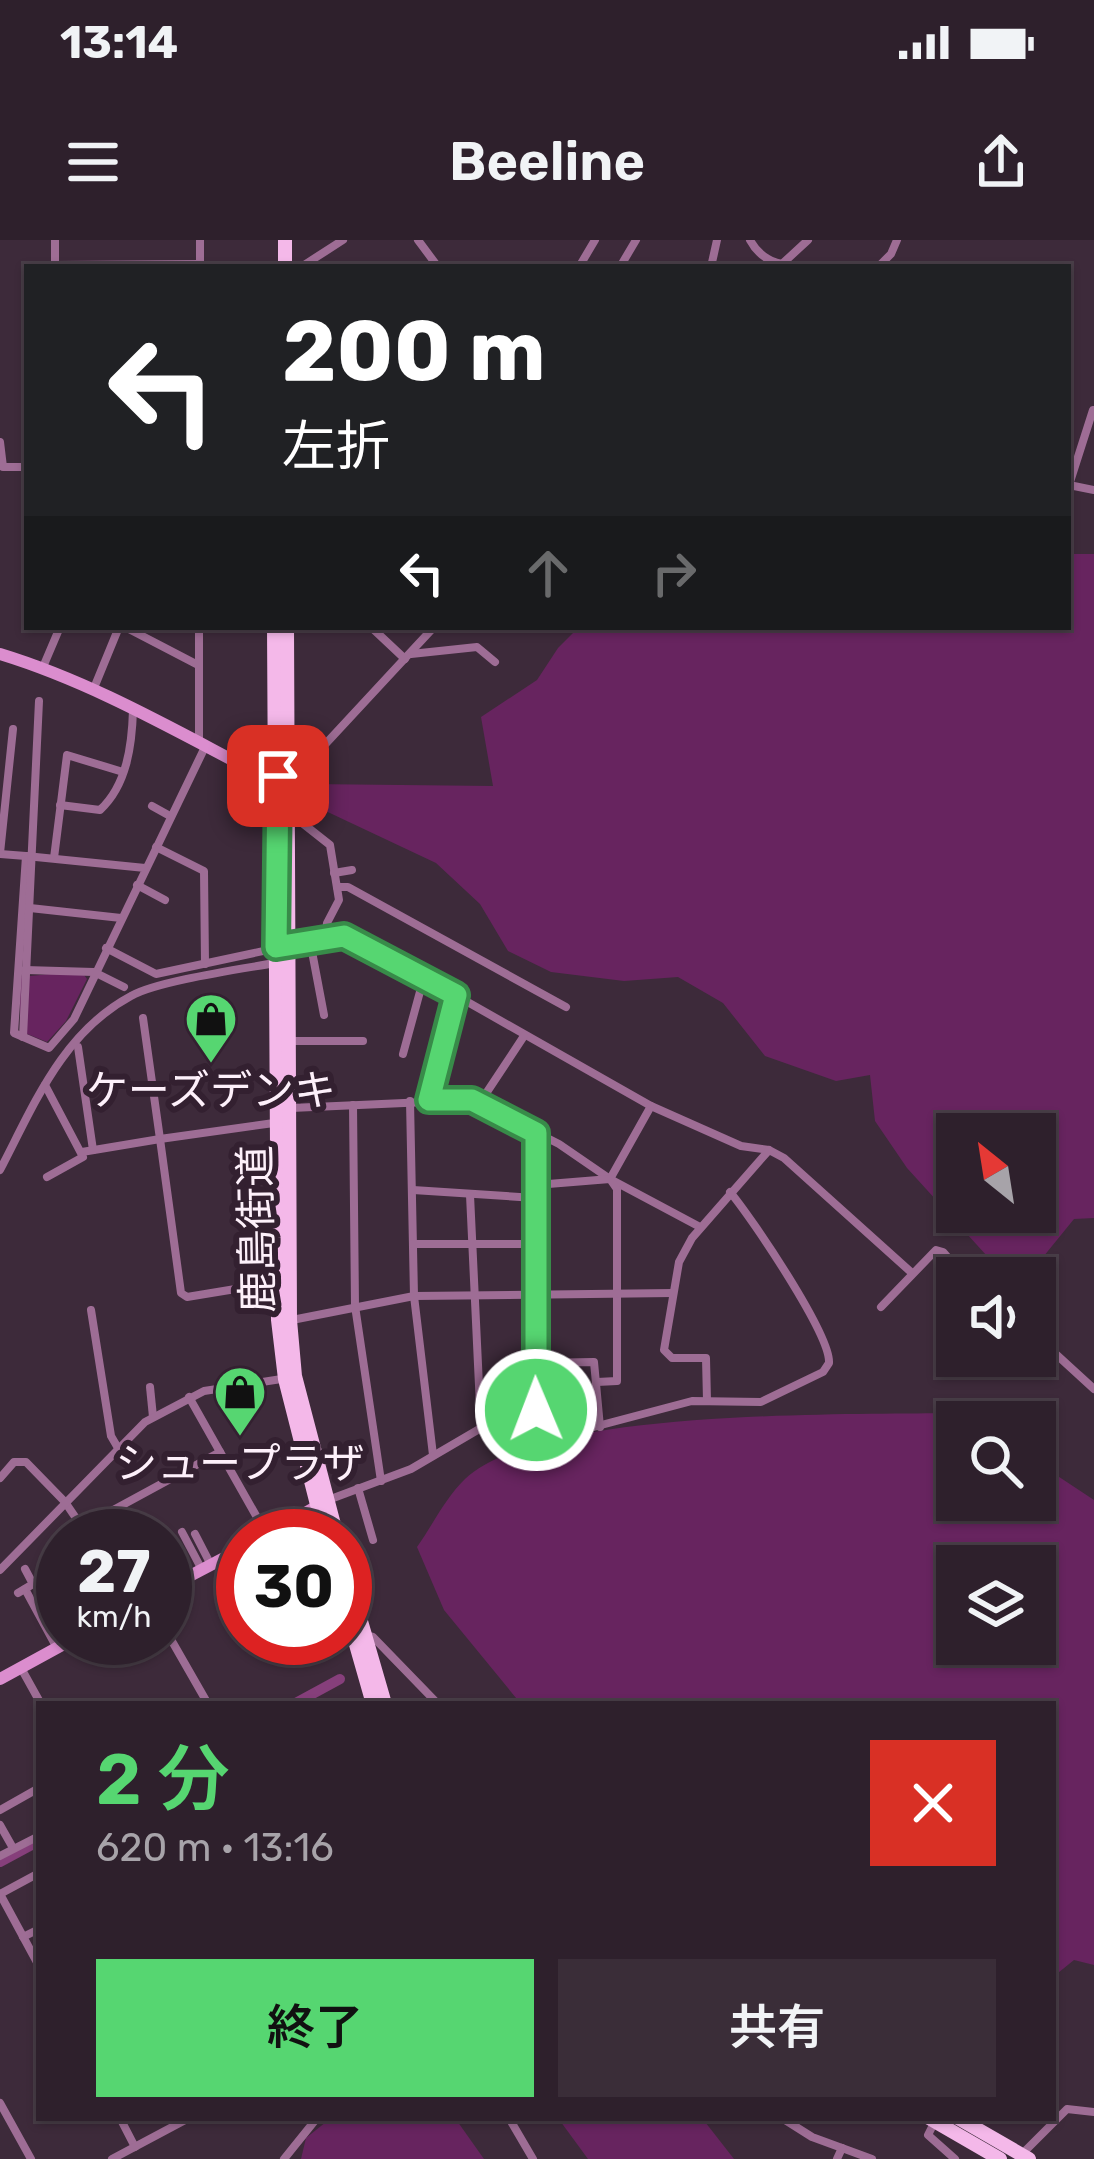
<!DOCTYPE html>
<html lang="ja">
<head>
<meta charset="utf-8">
<style>
  body { margin:0; font-family:Rubik,"Noto Sans JP",sans-serif; background:#3a2d38; color:#f1f3f6; height:100vh; display:flex; flex-direction:column; font-size:45px; white-space:nowrap }
  * { box-sizing:border-box; margin:0 }
  p { font-size:39px; color:#a7a3a9 }
  .icon { flex:none; width:66px; height:66px; fill:none; stroke:currentColor; stroke-width:2; stroke-linecap:round; stroke-linejoin:round }
  .map { position:relative; flex:1; overflow:hidden }
  .drawer { position:absolute; left:36px; top:1461px; width:1020px; height:420px; display:flex; flex-direction:column; background:#2e202c; border-radius:0px; box-shadow:0 3px 9px #0004,0 0 0 3px #493e48 }
  .drawer>* { flex:none }
  .top-card { position:absolute; left:24px; top:24px; width:1047px; height:366px; border-radius:0px; box-shadow:0 3px 9px #0004,0 0 0 3px #493e48; background:#202124; color:#fff; overflow:hidden }
  .needle { width:78px; rotate:330deg }
  .tools { position:absolute; left:936px; top:873px; display:grid; gap:24px }
  .tools a { display:grid; place-items:center; width:120px; height:120px; border-radius:0px; background:#2e202c; box-shadow:0 3px 9px #0004,0 0 0 3px #493e48; font-size:60px }
  .speed { position:absolute; left:36px; top:1269px; display:flex; gap:24px; font-size:60px; font-weight:700; text-align:center }
  .speed>* { display:grid; place-content:center; width:156px; height:156px; border-radius:50%; background:#2e202c; box-shadow:0 3px 9px #0004,0 0 0 3px #493e48; line-height:1 }
  .speed small { font-size:30px; font-weight:400 }
  .speed .limit { border:18px solid #d22; background:#fff; color:#111 }
  .pin { position:absolute; display:grid; place-items:center; width:102px; height:102px; color:#fff; margin:-51px; border-radius:24px; box-shadow:0 6px 18px #0006 }
  .me { position:absolute; width:132px; margin:-66px; rotate:359deg; stroke-linejoin:round; filter:drop-shadow(0 0 9px #0008) }
  .turn { display:flex; align-items:center; gap:42px; height:252px; padding:0 60px; font-size:54px }
  .turn .icon { width:156px; height:156px; stroke-width:2.5 }
  .turn b { display:block; font-size:84px; line-height:102px }
  .lanes { display:flex; align-items:center; height:114px; padding:0 60px; background:#0003; justify-content:center; gap:60px; direction:ltr }
  .lanes .off { opacity:.35 }
  .round { display:grid; place-items:center; flex:none; width:126px; height:126px; border-radius:0px; background:#3a2d38 }
  .summary { display:flex; align-items:center; justify-content:space-between; height:204px; padding:0 60px }
  h1 { font-size:72px; font-weight:600; line-height:90px; color:#56d671 }
  .cta { display:flex; gap:24px; margin-top:auto; padding:24px 60px }
  .cta a { flex:1; height:138px; border-radius:0px; background:#56d671; color:#111; font-size:48px; font-weight:600; line-height:138px; text-align:center }
  .cta a+a { background:#3a2d38; color:#f1f3f6 }
  .status { display:flex; justify-content:space-between; align-items:center; height:84px; padding:0 60px; background:#2e202c; direction:ltr }
  .status svg { height:33px; fill:currentColor }
  header { display:flex; justify-content:space-between; align-items:center; height:156px; padding:0 60px; background:#2e202c; font-size:54px; font-weight:600 }
  .map>svg:first-child { display:block }
  .green { fill:#67245f; fill-rule:evenodd }
  .lines { fill:none; stroke-linecap:round; stroke-linejoin:round }
  .canal { stroke:#863f7b; stroke-width:10 }
  .street { stroke:#9e6d95; stroke-width:8 }
  .secondary { stroke:#db8dce; stroke-width:12 }
  .primary { stroke:#f4b8e9; stroke-width:14 }
  .route-casing { stroke:#388b49; stroke-width:30 }
  .route { stroke:#56d671; stroke-width:21 }
  .labels { text-anchor:middle; dominant-baseline:central; stroke-width:12; stroke-linejoin:round; paint-order:stroke }
  .poi-label { font-size:42px; fill:#fdf0fa; stroke:#332030 }
  .street-label { font-size:42px; fill:#fdf0fa; stroke:#332030 }
</style>
</head>
<body>
<div class="status"><b>13:14</b><svg viewBox="0 0 49 12"><path d="M0 12V9h3v3zM5 12V6h3v6zM10 12V3h3v9zM15 12V0h3v12zM26 1h20v11H26zM47 4h2v5h-2z"/></svg></div>
<header><svg class="icon" aria-label="menu" viewBox="0 0 24 24"><path d="M4 6h16M4 12h16M4 18h16"/></svg>Beeline<svg class="icon" aria-label="share" viewBox="0 0 24 24"><path d="M12 15V3M7 8l5-5 5 5M5 13v7h14v-7"/></svg></header>
<div class="map">
<svg width="1094" height="1919" viewBox="0 0 1094 1919">
  <rect width="100%" height="100%" fill="#3d2a3a"/>
  <!-- green -->
  <g class="green">
    <path d="M1068 314H1094V978L1074 979 1026 1038H1007L907 928 875 881 870 835 836 841 765 816 723 763 678 737 624 741 551 732 508 711 480 664 436 623 315 566 309 544 493 546 481 477 537 440 558 408 579 387H1068ZM957 894H1035V972H957Z"/>
    <path d="M60 733 84 735 87 739 66 781 47 802 20 791V737Z"/>
    <path d="M953 1173 968 1182H957V1260H1035V1221L1094 1260V1725L1074 1720 1053 1737V1464H521L444 1370 417 1307C432 1286 446 1257 465 1239 539 1168 847 1175 953 1173ZM957 1326H1035V1404H957Z"/>
    <path d="M331 1878H455L484 1919H301L306 1898Z"/>
    <path d="M558 1878H702L734 1919H588Z"/>
  </g>
  <g class="lines">
    <!-- canal -->
    <g class="canal">
      <path d="M294 1464 340 1439"/>
      <path d="M0 1622 39 1601"/>
    </g>
    <!-- street -->
    <g class="street">
      <path d="M55 0V27"/>
      <path d="M418 0 438 27"/>
      <path d="M750 0C762 22 778 24 801 27"/>
      <path d="M782 24 808 0"/>
      <path d="M55 25 200 24"/>
      <path d="M200 26V0"/>
      <path d="M301 27 343 0"/>
      <path d="M579 27 595 0"/>
      <path d="M620 27 636 0"/>
      <path d="M711 27 717 0"/>
      <path d="M878 27 891 14 897 0"/>
      <path d="M0 202 3 227H27"/>
      <path d="M1069 245 1093 170"/>
      <path d="M1069 245 1094 250"/>
      <path d="M26 361 27 362"/>
      <path d="M125 387 198 425"/>
      <path d="M199 387V502"/>
      <path d="M371 387 405 419"/>
      <path d="M411 414 477 407 495 422"/>
      <path d="M43 427 60 387"/>
      <path d="M94 448 119 387"/>
      <path d="M290 536 306 525 434 387"/>
      <path d="M60 565 100 570C127 545 132 505 133 470"/>
      <path d="M152 566 170 576"/>
      <path d="M287 571 330 605 339 660 327 683 325 699"/>
      <path d="M156 607 204 631 205 724"/>
      <path d="M0 613 13 489"/>
      <path d="M0 614 26 616"/>
      <path d="M54 618 67 515 123 532"/>
      <path d="M145 628 26 616 14 793 49 808 74 779 205 507"/>
      <path d="M334 633 352 630"/>
      <path d="M137 645 165 660"/>
      <path d="M337 647H348L566 767"/>
      <path d="M30 668 121 678"/>
      <path d="M310 701 324 775"/>
      <path d="M106 708 156 734 310 701 343 696 360 701 651 866 741 906 769 910 784 918 912 1033"/>
      <path d="M25 730 94 732 124 747"/>
      <path d="M143 778 160 899 281 882"/>
      <path d="M23 797 39 461"/>
      <path d="M289 801H363"/>
      <path d="M78 807 93 910"/>
      <path d="M403 814 424 737"/>
      <path d="M45 845 83 917 47 937"/>
      <path d="M429 860 456 755"/>
      <path d="M410 861 414 1056 433 1215"/>
      <path d="M479 864 524 796"/>
      <path d="M353 865 355 1066 381 1241"/>
      <path d="M291 868 472 860 559 904 610 939 700 987"/>
      <path d="M82 912 160 899 181 1053 187 1057 272 1043"/>
      <path d="M0 930C34 865 62 793 131 756 157 741 242 729 275 723"/>
      <path d="M610 939 651 866"/>
      <path d="M536 945 610 939 617 949V1141L597 1142"/>
      <path d="M413 950 535 958"/>
      <path d="M470 955 481 1188"/>
      <path d="M413 1004H534"/>
      <path d="M881 1067 936 1010 943 1012 966 1038"/>
      <path d="M91 1070 111 1196 118 1208"/>
      <path d="M292 1080 414 1056 673 1053"/>
      <path d="M1035 1095 1094 1149"/>
      <path d="M535 1123 594 1122 600 1187"/>
      <path d="M150 1147 153 1177"/>
      <path d="M189 1157 267 1295"/>
      <path d="M707 1161 706 1118H672L664 1110 679 1022 692 998 769 910"/>
      <path d="M533 1182 536 1170V893"/>
      <path d="M0 1238 14 1222H26L65 1262 82 1287 220 1212"/>
      <path d="M358 1248 373 1300"/>
      <path d="M328 1260 411 1229 481 1188 510 1181 533 1182 549 1191 571 1193 692 1161 761 1162 823 1132 829 1123C831 1095 751 977 730 952"/>
      <path d="M101 1276 112 1296"/>
      <path d="M182 1292 201 1328"/>
      <path d="M195 1294 211 1325"/>
      <path d="M0 1330 145 1182 204 1151 288 1138"/>
      <path d="M25 1349 57 1408"/>
      <path d="M18 1353 33 1344 25 1329"/>
      <path d="M165 1389 208 1464"/>
      <path d="M365 1395 373 1397 438 1464"/>
      <path d="M21 1428 41 1464"/>
      <path d="M39 1513V1518"/>
      <path d="M0 1570 39 1548"/>
      <path d="M0 1585 13 1608"/>
      <path d="M0 1616 39 1596"/>
      <path d="M0 1654 39 1726"/>
      <path d="M0 1654 39 1633"/>
      <path d="M23 1697 39 1689"/>
      <path d="M0 1863 31 1919"/>
      <path d="M120 1878 135 1907"/>
      <path d="M509 1878 533 1919"/>
      <path d="M782 1878 812 1897 872 1919"/>
      <path d="M935 1881 928 1895 955 1919"/>
      <path d="M1022 1914 1067 1869 1094 1872"/>
      <path d="M112 1919 189 1878"/>
      <path d="M284 1919 317 1878"/>
      <path d="M837 1919 842 1908"/>
    </g>
    <!-- secondary -->
    <g class="secondary">
      <path d="M0 414C92 442 176 491 261 535L283 536"/>
      <path d="M265 1296 321 1264"/>
      <path d="M165 1349 243 1308"/>
      <path d="M0 1439 75 1398"/>
    </g>
    <!-- primary -->
    <g class="primary">
      <path d="M285 27V0"/>
      <path d="M274 387 278 1080 285 1139 325 1296"/>
      <path d="M287 387 290 1080 295 1136 337 1296"/>
      <path d="M345 1326 385 1464"/>
      <path d="M345 1366 373 1464"/>
      <path d="M929 1878 1000 1919"/>
      <path d="M958 1878 1029 1919"/>
    </g>
  </g>
  <g class="lines">
    <!-- route casing -->
    <g class="route-casing">
      <path id="route" d="M278 536 276 707 344 696 456 755 429 860H472L536 893V1170"/>
    </g>
    <!-- route -->
    <use href="#route" class="route"/>
  </g>
  <!-- icons -->
  <defs>
    <g id="shop-pin" transform="scale(2.7)"><path d="M0 17L-7.5 6A9.5 9.5 0 1 1 7.5 6Z" fill="#56d671" stroke="#332030"/><path d="M-5-2.5h2.3a2.7 3.5 0 0 1 5.4 0H5L5.5 6h-11ZM-1.5-2.5h3a1.5 2.3 0 0 0-3 0Z" fill="#111"/></g>
  </defs>
  <g fill-rule="evenodd">
    <use href="#shop-pin" x="211" y="779"/>
    <use href="#shop-pin" x="240" y="1152"/>
  </g>
  <g class="labels">
    <!-- poi labels -->
    <g class="poi-label">
      <text x="211" y="851">ケーズデンキ</text>
      <text x="240" y="1224">シュープラザ</text>
    </g>
    <!-- street labels -->
    <g class="street-label">
      <text transform="translate(257 989) rotate(-91)">鹿島街道</text>
    </g>
  </g>
</svg>
<div class="tools">
<a><svg class="needle" viewBox="-14 -14 28 28"><path d="M0-13l5 13h-10z" fill="#e53935"/><path d="M0 13l5-13h-10z" fill="#a7a3a9"/></svg></a>
<a><svg class="icon" aria-label="sound" viewBox="0 0 24 24"><path d="M4 9h4l5-4v14l-5-4H4zM17 9q2 3 0 6"/></svg></a>
<a><svg class="icon" aria-label="search" viewBox="0 0 24 24"><circle cx="10" cy="10" r="6"/><path d="M15 15l6 6"/></svg></a>
<a><svg class="icon" aria-label="layers" viewBox="0 0 24 24"><path d="M12 4l9 5-9 5-9-5zM3 14l9 5 9-5"/></svg></a>
</div>
<div class="speed"><div>27<small>km/h</small></div><div class="limit">30</div></div>
<div class="pin" style="left:278px;top:536px;background:#d93025"><svg class="icon" aria-label="arrive" viewBox="0 0 24 24"><path d="M6 21V4h12l-3 4 3 4H6"/></svg></div>
<svg class="me" style="left:536px;top:1170px" viewBox="-20 -20 40 40"><circle r="17" fill="#56d671" stroke="#fff" stroke-width="3"/><path d="M0-11L8 9 0 5-8 9z" fill="#fff"/></svg>
<div class="top-card">
<div class="turn"><svg class="icon" aria-label="left" viewBox="0 0 24 24"><path d="M17 20v-9H6M10 6l-5 5 5 5"/></svg><div><b>200 m</b>左折</div></div>
<div class="lanes"><svg class="icon" aria-label="left" viewBox="0 0 24 24"><path d="M17 20v-9H6M10 6l-5 5 5 5"/></svg><svg class="icon off" aria-label="ahead" viewBox="0 0 24 24"><path d="M12 20V5M6 11l6-6 6 6"/></svg><svg class="icon off" aria-label="right" viewBox="0 0 24 24"><path d="M7 20v-9h11M14 6l5 5-5 5"/></svg></div>
</div>
<section class="drawer">
<div class="summary"><div><h1>2 分</h1><p>620 m · 13:16</p></div><a class="round" style="background:#d93025;color:#fff"><svg class="icon" aria-label="close" viewBox="0 0 24 24"><path d="M6 6l12 12M18 6L6 18"/></svg></a></div>
<div class="cta"><a>終了</a><a>共有</a></div>
</section>
</div>
</body>
</html>
